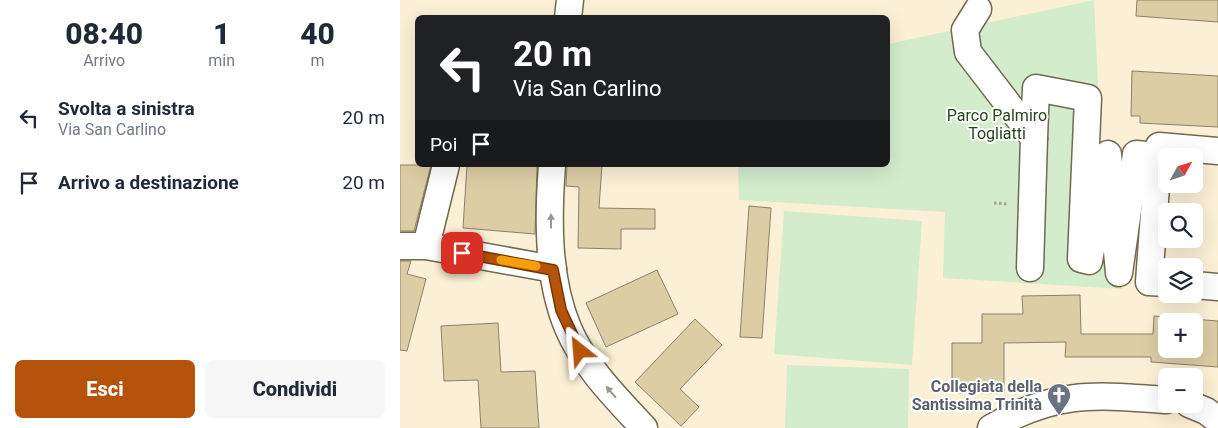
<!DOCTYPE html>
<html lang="it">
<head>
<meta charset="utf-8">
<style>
  body { margin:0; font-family:Roboto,sans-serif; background:#f6f6f7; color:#1f2937; height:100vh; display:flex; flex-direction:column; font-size:19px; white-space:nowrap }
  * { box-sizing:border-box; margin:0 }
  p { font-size:16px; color:#747a83 }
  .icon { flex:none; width:28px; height:28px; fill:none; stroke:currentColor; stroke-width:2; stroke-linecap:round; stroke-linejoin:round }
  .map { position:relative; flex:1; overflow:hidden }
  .panel { display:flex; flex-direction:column; background:#fff; width:400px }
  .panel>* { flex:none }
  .banner { position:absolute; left:15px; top:15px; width:475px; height:152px; border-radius:8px; box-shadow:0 5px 20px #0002; background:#202124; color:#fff; overflow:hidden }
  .needle { width:32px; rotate:50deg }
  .tools { position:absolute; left:758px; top:148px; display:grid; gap:10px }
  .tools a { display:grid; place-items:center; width:45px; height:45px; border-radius:8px; background:#fff; box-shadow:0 5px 20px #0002; font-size:25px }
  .pin { position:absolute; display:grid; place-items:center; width:42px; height:42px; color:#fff; margin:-21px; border-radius:10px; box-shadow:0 2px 8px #0006 }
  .me { position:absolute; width:55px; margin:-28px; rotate:332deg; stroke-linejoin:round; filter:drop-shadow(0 0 4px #0008) }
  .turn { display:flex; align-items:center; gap:18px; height:105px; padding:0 15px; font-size:22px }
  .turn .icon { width:65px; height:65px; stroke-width:2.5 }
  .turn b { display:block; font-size:35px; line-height:42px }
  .then { display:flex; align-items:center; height:48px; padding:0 15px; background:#0003; gap:10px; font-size:19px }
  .eta { display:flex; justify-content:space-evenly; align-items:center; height:85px; text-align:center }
  .eta b { font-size:30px; font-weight:800; line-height:35px }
  .cta { display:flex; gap:10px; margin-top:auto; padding:10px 15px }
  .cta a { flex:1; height:58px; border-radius:8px; background:#b45309; color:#fff; font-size:20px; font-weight:800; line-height:58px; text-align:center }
  .cta a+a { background:#f6f6f7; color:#1f2937 }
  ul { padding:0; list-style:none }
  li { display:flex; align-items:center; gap:15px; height:65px; padding:0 15px }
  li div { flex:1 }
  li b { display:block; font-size:19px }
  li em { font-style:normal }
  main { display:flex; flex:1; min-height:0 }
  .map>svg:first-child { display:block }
  .green { fill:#d2eccc }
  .building { fill:#ddcda5; stroke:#8b8169; fill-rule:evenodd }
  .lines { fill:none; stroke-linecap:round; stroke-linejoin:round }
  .minor-casing { stroke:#726951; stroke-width:29 }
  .path { stroke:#aaa28d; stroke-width:3; stroke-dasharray:2.5 2.5; stroke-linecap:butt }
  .minor { stroke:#fff; stroke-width:26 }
  .oneway { fill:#989792 }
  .route-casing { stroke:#753606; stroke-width:12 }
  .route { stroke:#b45309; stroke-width:9 }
  .slow { stroke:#f59e0b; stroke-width:9 }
  .labels { text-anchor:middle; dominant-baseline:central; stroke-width:4; stroke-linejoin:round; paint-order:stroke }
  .park-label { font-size:16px; fill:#214718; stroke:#fefefe }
  .worship-label { font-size:16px; font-weight:bold; fill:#5b616d; stroke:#fefefe; text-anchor:end }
</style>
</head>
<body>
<main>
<section class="panel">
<div class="eta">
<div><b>08:40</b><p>Arrivo</p></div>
<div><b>1</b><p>min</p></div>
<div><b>40</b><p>m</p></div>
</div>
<ul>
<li><svg class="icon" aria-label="left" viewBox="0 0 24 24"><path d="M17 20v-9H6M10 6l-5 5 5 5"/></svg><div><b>Svolta a sinistra</b><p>Via San Carlino</p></div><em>20 m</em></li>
<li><svg class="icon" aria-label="arrive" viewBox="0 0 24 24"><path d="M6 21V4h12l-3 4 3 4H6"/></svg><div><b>Arrivo a destinazione</b></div><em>20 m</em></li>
</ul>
<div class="cta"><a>Esci</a><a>Condividi</a></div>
</section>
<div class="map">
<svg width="818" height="428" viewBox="0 0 818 428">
  <rect width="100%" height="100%" fill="#fbf0d5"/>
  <!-- green -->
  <g class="green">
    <path d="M694 0 701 149 731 151 722 289 543 278 545 212 339 200 338 165H488V44Z"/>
    <path d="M384 211 522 221 512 365 374 354Z"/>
    <path d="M387 365 509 369 508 428H385Z"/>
  </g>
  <!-- building -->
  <g class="building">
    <path d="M737 0H818V22L736 16Z"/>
    <path d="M732 71 818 76V127L740 123V116H731Z"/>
    <path d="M0 165H31L14 231H0Z"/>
    <path d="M67 165H137L135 234 63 228Z"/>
    <path d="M167 165H202L199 208 255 209V229H221V249L178 248 179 187 166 186Z"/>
    <path d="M349 206 371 208 362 338 340 337Z"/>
    <path d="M0 261H11L7 274 26 279 7 351 0 350Z"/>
    <path d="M257 270 278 314 206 347 186 303Z"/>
    <path d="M680 295 681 334H753L754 316 818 321V367L751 362V357H665L666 342 604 343V393H552V343H582V314H623L622 296ZM766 321H794V349H766Z"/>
    <path d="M295 319 322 345 280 389 299 407 281 426 235 382Z"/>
    <path d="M98 323 101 372 135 371 139 428H81L78 380 44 381 41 326Z"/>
  </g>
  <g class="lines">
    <!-- minor casing -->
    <g class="minor-casing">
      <g id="minor">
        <path d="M578 9 565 30 568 52 634 138 630 268"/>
        <path d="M168 18 170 0"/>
        <path d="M634 138 636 88 688 98 681 259 689 261 708 154 719 273 736 154 758 156"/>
        <path d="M152 165C148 218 147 278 168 328 184 366 216 398 244 428"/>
        <path d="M0 246H26L153 269"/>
        <path d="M26 246 46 165"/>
        <path d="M766 283 749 282 759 146 818 151"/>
        <path d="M794 285 818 287"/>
        <path d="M789 404 806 411 818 420"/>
        <path d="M591 428C656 390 695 395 766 400"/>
      </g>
    </g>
    <!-- path -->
    <path class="path" d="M594 203 608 204"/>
    <!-- minor -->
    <use href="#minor" class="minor"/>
  </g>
  <!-- one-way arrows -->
  <defs><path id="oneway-solid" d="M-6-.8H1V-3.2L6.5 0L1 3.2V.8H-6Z" transform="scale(1.25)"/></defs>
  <g class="oneway">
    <use href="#oneway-solid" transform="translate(151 221) rotate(-90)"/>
    <use href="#oneway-solid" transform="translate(211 392) rotate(-131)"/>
  </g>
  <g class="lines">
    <!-- route casing -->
    <g class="route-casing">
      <path id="route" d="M62 253 153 270 161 310 180 351"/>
    </g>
    <!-- route -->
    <use href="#route" class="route"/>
    <!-- slow -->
    <path class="slow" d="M101 260 136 266"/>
  </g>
  <!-- icons -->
  <defs>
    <g id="church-pin" transform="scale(1.25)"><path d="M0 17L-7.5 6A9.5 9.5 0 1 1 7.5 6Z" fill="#6b7280" stroke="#fefefe"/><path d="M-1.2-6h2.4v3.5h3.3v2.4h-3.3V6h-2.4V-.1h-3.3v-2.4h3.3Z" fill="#fff"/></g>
  </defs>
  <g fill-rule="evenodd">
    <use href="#church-pin" x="659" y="395"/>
  </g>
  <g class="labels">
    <!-- park labels -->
    <g class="park-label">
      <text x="597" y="115">Parco Palmiro<tspan x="597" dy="18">Togliatti</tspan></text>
    </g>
    <!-- worship labels -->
    <g class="worship-label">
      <text x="642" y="386">Collegiata della<tspan x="642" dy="18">Santissima Trinità</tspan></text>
    </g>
  </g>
</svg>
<div class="tools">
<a><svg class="needle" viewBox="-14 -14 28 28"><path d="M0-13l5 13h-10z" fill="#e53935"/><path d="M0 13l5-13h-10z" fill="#747a83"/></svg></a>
<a><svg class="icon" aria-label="search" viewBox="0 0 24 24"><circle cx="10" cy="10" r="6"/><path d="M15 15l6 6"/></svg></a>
<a><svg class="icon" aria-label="layers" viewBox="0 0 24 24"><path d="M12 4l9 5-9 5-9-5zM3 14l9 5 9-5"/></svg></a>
<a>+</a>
<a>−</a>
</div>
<div class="pin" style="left:62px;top:253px;background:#d93025"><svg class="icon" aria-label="arrive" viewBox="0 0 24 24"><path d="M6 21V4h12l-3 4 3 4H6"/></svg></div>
<svg class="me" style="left:180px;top:351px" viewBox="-20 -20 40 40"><path d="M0-17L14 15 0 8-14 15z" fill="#b45309" stroke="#fff" stroke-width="4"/></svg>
<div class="banner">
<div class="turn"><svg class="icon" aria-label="left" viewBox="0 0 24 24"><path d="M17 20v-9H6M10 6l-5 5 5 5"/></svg><div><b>20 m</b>Via San Carlino</div></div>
<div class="then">Poi<svg class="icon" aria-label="arrive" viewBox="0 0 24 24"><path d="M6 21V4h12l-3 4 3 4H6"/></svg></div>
</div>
</div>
</main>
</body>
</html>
